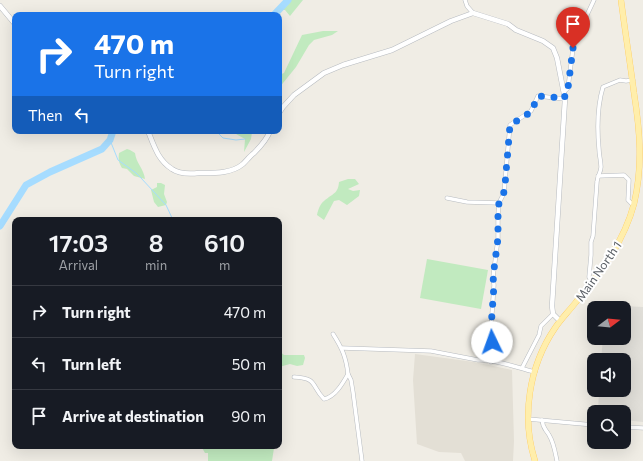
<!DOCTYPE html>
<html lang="en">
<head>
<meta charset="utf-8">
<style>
  body { margin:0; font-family:Commissioner,sans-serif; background:#242831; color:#f1f3f6; height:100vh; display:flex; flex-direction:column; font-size:15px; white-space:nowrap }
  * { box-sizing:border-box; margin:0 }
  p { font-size:13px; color:#9ea1a6 }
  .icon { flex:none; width:22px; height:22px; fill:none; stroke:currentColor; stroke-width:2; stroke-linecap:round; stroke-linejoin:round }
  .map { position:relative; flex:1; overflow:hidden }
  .details { position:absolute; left:12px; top:217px; width:270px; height:232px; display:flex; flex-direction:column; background:#171b24; border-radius:8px; box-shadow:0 4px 16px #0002 }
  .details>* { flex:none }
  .hud { position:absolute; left:12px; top:12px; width:270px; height:122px; border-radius:8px; box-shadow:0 4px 16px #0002; background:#1a73e8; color:#fff; overflow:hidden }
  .needle { width:26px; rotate:74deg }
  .tools { position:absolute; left:587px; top:301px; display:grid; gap:8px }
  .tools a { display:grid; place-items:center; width:44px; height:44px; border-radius:8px; background:#171b24; box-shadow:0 4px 16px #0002; font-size:20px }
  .pin { position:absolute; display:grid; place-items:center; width:34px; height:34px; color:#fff; margin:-41px -17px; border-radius:50% 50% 50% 0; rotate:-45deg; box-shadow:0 0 4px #0007 }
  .pin .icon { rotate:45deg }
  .me { position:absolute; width:44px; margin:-22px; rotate:357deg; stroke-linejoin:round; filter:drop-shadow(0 0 3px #0008) }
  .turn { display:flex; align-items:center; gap:14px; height:84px; padding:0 16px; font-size:18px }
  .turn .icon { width:52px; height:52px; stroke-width:2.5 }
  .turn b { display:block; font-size:28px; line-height:34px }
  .then { display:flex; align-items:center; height:38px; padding:0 16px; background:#0003; gap:8px; font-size:15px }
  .eta { display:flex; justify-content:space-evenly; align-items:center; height:68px; text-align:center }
  .eta b { font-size:24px; font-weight:600; line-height:28px }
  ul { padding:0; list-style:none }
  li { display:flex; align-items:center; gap:12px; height:52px; padding:0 16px; border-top:1px solid #363941 }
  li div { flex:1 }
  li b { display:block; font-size:15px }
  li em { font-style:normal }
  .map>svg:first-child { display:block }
  .industrial { fill:#e1dfd9 }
  .education { fill:#e3dfd5 }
  .green { fill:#c1eabf }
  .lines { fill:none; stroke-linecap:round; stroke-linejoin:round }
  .stream { stroke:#a6dcff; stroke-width:1 }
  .river { stroke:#a6dcff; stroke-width:7 }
  .minor-casing { stroke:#b7bbc0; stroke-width:4.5 }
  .tertiary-casing { stroke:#b7bbc0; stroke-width:5.5 }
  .primary-casing { stroke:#ffc64f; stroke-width:6 }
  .minor { stroke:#fff; stroke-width:3.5 }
  .tertiary { stroke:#fff; stroke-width:4.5 }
  .primary { stroke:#ffeeab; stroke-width:5.5 }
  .route { stroke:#1a73e8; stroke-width:7; stroke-dasharray:0 12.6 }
  .labels { text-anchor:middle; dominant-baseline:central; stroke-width:4; stroke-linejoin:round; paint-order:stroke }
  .street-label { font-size:12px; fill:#5c6167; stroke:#fff }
</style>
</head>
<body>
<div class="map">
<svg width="643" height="461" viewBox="0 0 643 461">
  <rect width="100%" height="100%" fill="#f0ede5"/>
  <!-- industrial -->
  <path class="industrial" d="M605 305 643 307V422L624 420V412H598L599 390H624V360H601L603 338H624V308H605Z"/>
  <!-- education -->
  <path class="education" d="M415 354 474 362 512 370 514 441 513 461H465L461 453 439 452 417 444 413 380Z"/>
  <!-- green -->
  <g class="green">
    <path d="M288 0H303L290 16 285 10H278Z"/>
    <path d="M323 31H338L332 35 314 40 309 45 296 67 279 88V75L284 73 302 35Z"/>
    <path d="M222 131 252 132 251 139 244 152 245 139 236 134H228Z"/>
    <path d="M127 149 130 150 135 153C136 163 144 169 145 179L134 176 127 169 122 168C119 163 118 160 119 153Z"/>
    <path d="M348 179H355L359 184 348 189 353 191 360 190 359 196 347 205 339 200 334 201 324 220 317 215C318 210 320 204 324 201 333 193 338 194 339 182Z"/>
    <path d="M157 183H161L165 185 164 194 167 202 166 205 158 207 154 202 151 190 157 187Z"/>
    <path d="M427 259 488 270 481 309 420 298Z"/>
    <path d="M279 351 284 355H304L305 358 303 365 297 366 290 364 279 367Z"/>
    <path d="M201 446H273L274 448 272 461H208V453H205Z"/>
  </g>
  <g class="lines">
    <!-- stream -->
    <g class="stream">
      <path d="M216 131 223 138 236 140 245 139"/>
      <path d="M110 140 118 160 136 173 141 178 166 205 173 220"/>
    </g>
    <!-- river -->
    <g class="river">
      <path d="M274 15 288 0"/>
      <path d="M0 226 26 185 50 172 102 149 110 140 113 131"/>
    </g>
    <!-- minor casing -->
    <g class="minor-casing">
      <g id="minor">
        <path d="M465 0 467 6 473 13"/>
        <path d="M564 92 568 88 573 48 579 32 594 0"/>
        <path d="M598 176 624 175 629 180 628 200 633 205"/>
        <path d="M447 198 467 202 499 203 498 215V239L493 277 494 285 491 328 492 342 491 362"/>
        <path d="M499 203 504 193 510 125 531 111 538 96 565 99"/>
        <path d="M592 282 589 277 591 255V242L593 236 597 182C597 177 601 172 601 167 601 161 599 155 599 149 597 128 597 107 603 87L620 80 626 81 633 80"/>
        <path d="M342 348 431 351 478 360C496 359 517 368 535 372"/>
        <path d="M522 368 539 335 541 326 553 314"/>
        <path d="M348 374 351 380 353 392 362 461"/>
        <path d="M294 377C318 378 311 386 324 399 335 397 343 383 348 374 346 357 342 348 333 334"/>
        <path d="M528 419 594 425"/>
        <path d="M542 420C543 429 545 428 549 435 554 443 555 452 557 461"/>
        <path d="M624 427 643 428"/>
      </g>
    </g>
    <!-- tertiary casing -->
    <g class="tertiary-casing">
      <g id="tertiary">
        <path d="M0 6 15 24"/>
        <path d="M279 113 283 107 294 95 324 73 343 65 392 50 451 21 473 13 508 24 516 30 543 41 553 48 557 58 565 99 552 306 553 314 560 321"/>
        <path d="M148 131C154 146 158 160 172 169 179 174 190 174 199 173 213 173 231 174 243 164 247 160 250 156 254 153 260 147 267 139 270 131"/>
      </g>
    </g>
    <!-- primary casing -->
    <g class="primary-casing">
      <path id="primary" d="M535 461C521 417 529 366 555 328 561 319 569 311 576 302 601 273 624 241 634 204 643 166 640 131 634 93 630 62 625 31 621 0"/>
    </g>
    <!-- minor -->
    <use href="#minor" class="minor"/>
    <!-- tertiary -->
    <use href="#tertiary" class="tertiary"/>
    <!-- primary -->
    <use href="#primary" class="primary"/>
  </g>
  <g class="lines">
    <!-- route -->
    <path class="route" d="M492 342 491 328 494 285 493 277 498 238V215L499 202 504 192 505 185 510 125 531 112 538 96 565 98 564 92 568 88 573 48"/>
  </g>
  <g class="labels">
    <!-- street labels -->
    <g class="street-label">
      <text transform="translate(598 271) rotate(-55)">Main North 1</text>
    </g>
  </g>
</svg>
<div class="tools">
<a><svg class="needle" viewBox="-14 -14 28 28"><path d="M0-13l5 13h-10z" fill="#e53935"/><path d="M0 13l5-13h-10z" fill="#9ea1a6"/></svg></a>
<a><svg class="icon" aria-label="sound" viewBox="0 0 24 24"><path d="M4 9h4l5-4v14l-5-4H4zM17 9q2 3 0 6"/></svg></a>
<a><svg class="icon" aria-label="search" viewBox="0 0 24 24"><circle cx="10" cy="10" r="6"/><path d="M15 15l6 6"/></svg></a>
</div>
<div class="pin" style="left:573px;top:48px;background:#d93025"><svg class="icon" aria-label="arrive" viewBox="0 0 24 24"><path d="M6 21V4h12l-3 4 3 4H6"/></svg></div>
<svg class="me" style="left:492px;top:342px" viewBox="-20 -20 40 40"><circle r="19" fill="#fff"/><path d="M0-13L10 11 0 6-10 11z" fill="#1a73e8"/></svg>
<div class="hud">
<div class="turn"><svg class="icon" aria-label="right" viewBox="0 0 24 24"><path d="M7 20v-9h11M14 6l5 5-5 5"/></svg><div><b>470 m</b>Turn right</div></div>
<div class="then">Then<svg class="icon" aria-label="left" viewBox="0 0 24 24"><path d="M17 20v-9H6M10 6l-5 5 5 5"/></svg></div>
</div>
<section class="details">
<div class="eta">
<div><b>17:03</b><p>Arrival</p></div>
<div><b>8</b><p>min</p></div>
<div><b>610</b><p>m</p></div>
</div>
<ul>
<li><svg class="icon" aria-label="right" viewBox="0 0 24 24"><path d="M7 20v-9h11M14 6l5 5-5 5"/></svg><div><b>Turn right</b></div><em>470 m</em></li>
<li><svg class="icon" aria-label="left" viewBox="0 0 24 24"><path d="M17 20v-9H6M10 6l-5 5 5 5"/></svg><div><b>Turn left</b></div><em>50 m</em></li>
<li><svg class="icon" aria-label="arrive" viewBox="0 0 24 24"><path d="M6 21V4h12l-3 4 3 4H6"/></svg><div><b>Arrive at destination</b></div><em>90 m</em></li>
</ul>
</section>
</div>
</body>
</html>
